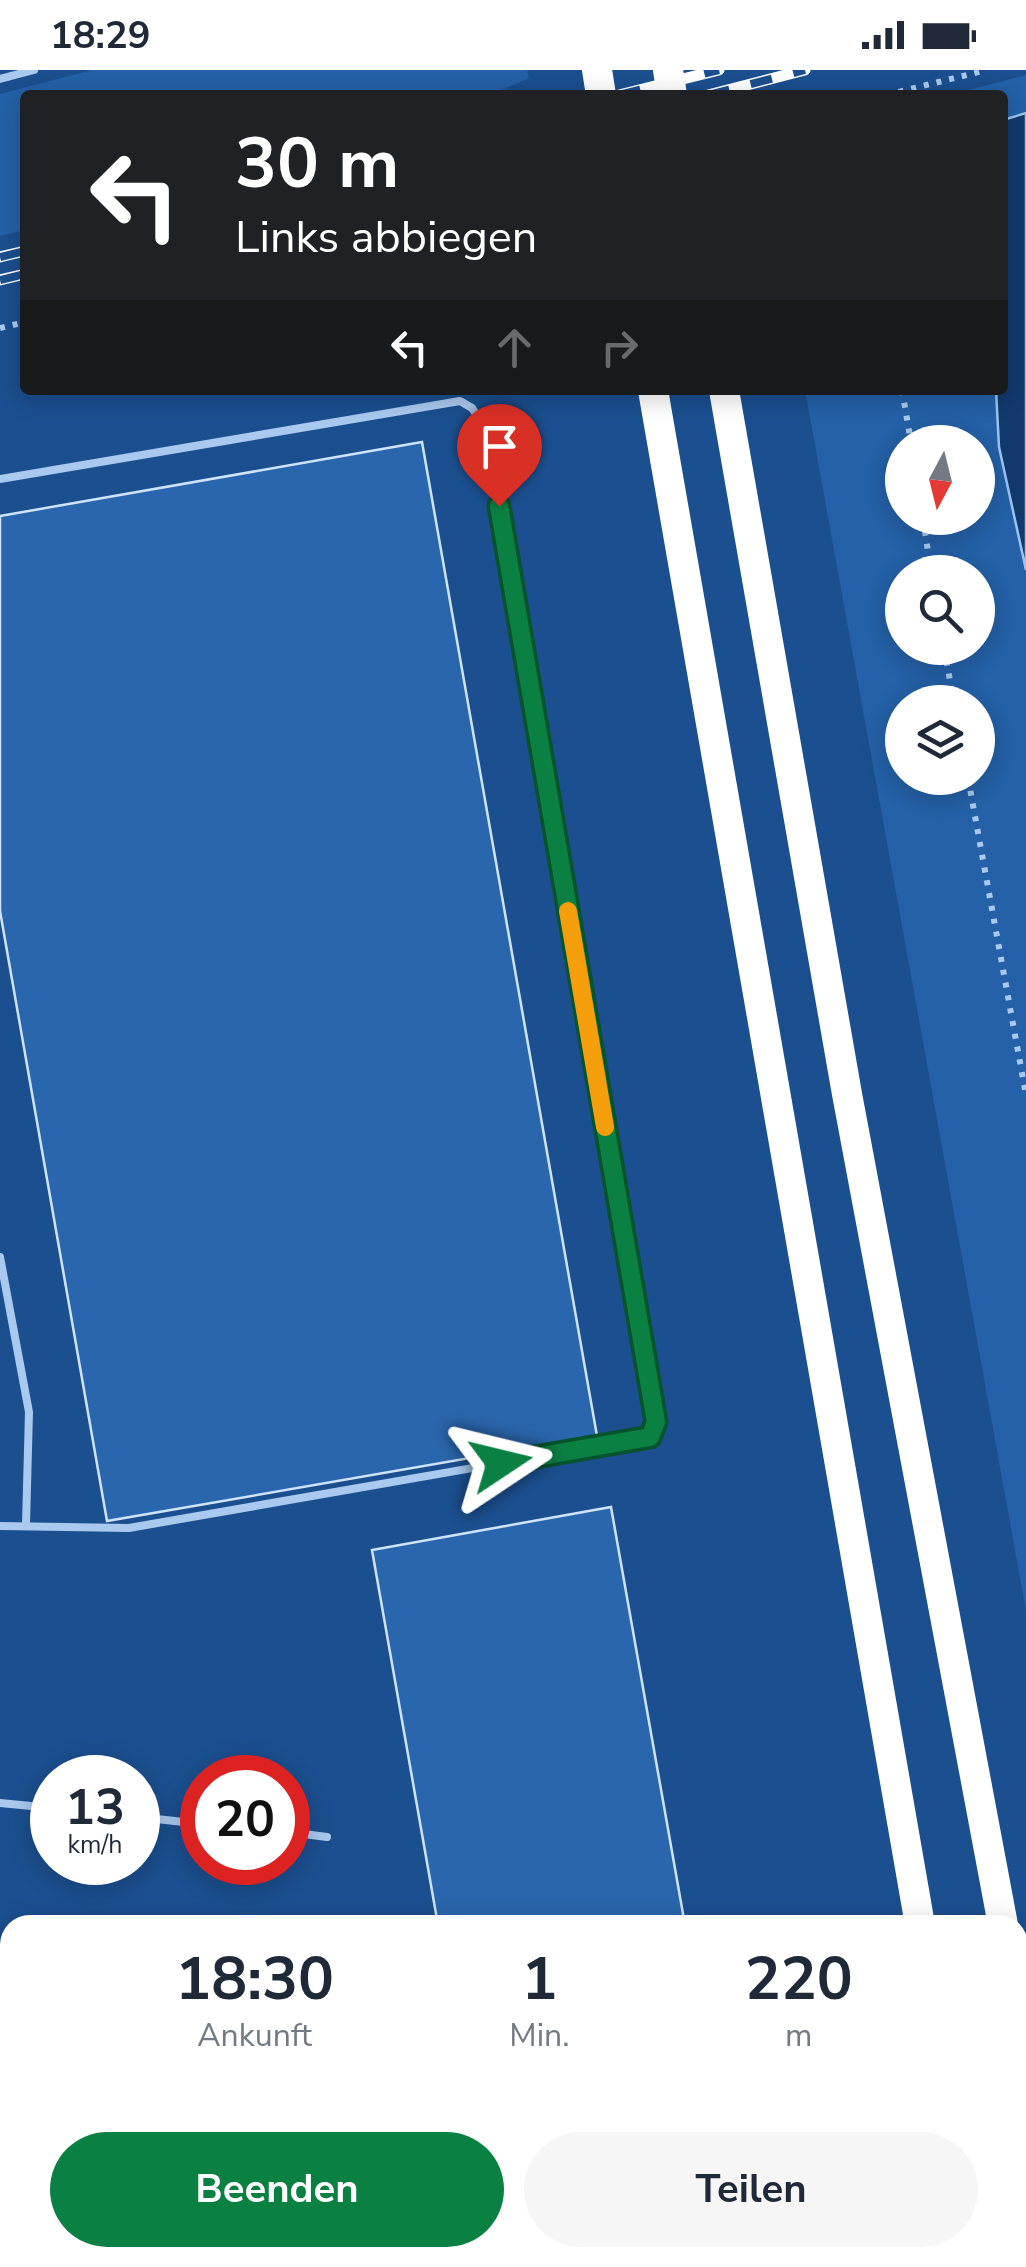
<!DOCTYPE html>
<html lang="de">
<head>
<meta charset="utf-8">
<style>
  body { margin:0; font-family:"Nunito Sans",sans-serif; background:#f6f6f7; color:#1f2937; height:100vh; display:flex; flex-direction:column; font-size:38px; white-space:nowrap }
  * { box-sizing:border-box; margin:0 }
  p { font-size:32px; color:#747a83 }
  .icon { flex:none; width:55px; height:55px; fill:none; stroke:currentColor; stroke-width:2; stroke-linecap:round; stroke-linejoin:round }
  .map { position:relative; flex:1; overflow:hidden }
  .panel { position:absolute; left:0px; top:1845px; width:1028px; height:352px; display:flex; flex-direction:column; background:#fff; border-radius:30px 30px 0 0; box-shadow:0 5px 25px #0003 }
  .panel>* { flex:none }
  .banner { position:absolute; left:20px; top:20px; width:988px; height:305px; border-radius:10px; box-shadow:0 5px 25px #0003; background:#202124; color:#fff; overflow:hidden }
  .needle { width:65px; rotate:187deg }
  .buttons { position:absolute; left:885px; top:355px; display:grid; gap:20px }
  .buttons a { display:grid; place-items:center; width:110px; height:110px; border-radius:50%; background:#fff; box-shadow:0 5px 25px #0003; font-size:50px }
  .speed { position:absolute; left:30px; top:1685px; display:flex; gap:20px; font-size:50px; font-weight:700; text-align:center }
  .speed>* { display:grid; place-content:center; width:130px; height:130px; border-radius:50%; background:#fff; box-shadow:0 5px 25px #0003; line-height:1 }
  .speed small { font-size:25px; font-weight:400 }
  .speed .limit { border:15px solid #d22; background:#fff; color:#111 }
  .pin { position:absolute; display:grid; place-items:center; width:85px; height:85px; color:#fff; margin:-102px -42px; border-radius:50% 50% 50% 0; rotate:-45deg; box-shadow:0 0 10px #0007 }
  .pin .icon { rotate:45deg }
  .me { position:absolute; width:110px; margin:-55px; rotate:80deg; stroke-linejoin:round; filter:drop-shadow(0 0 8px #0008) }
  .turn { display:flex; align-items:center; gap:35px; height:210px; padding:0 50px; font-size:45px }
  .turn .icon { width:130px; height:130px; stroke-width:2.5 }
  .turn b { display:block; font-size:70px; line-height:85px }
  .lanes { display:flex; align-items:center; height:95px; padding:0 50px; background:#0003; justify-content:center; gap:50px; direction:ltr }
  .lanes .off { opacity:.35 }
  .eta { display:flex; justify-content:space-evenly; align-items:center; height:170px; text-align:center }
  .eta b { font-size:60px; font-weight:700; line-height:70px }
  .cta { display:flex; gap:20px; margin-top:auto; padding:20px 50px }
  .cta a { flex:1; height:115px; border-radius:60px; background:#0b8043; color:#fff; font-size:40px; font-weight:700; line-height:115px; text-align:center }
  .cta a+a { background:#f6f6f7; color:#1f2937 }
  .status { display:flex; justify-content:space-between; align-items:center; height:70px; padding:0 50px; background:#fff; direction:ltr }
  .status svg { height:28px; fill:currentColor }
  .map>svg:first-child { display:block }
  .green { fill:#2461a8; fill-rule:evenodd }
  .water { fill:#123a6d; stroke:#9cc4f0; stroke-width:2.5 }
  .building { fill:#2a66ad; stroke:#cfe3fa; stroke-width:2.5 }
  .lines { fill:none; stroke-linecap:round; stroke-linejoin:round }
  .path { stroke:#a9c9ee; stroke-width:6; stroke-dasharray:5 8; stroke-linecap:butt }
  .lane { stroke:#a9c9ee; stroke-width:8 }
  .street { stroke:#a9c9ee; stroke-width:10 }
  .secondary { stroke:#d6e6fa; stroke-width:20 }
  .highway { stroke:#fff; stroke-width:30 }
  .rail-casing { stroke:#fff; stroke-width:11 }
  .rail { stroke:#1b4f8f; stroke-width:8; stroke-dasharray:22; stroke-linecap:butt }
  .highway-bridge { stroke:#fff; stroke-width:30 }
  .route-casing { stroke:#07532c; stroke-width:25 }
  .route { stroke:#0b8043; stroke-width:18 }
  .slow { stroke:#f59e0b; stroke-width:18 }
</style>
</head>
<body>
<div class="status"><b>18:29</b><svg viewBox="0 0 49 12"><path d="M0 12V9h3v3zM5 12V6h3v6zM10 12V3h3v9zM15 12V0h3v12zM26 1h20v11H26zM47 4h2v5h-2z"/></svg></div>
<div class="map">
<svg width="1026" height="2197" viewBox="0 0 1026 2197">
  <rect width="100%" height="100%" fill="#1b4f8f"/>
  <!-- green -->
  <g class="green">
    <path d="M92 0H527L529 8 490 25H25V160L0 166V24Z"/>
    <path d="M1026 5V43L1003 50 1002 25H950Z"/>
    <path d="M805 320H996L999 377 1026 500V1541ZM902 372H978V448H902ZM902 502H978V578H902ZM902 632H978V708H902Z"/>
  </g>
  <!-- water -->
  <path class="water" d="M1026 43V500L999 377 996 320H1002L1003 50Z"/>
  <!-- building -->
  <g class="building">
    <path d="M422 372 597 1366 107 1451 0 841V446Z"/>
    <path d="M611 1437 685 1855H438L372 1480Z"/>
    <path d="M653 2188H754L756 2197H655Z"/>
  </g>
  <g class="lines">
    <!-- path -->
    <g class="path">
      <path d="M886 25 987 0"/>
      <path d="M0 258 25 252"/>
      <path d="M902 320 911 372"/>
      <path d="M923 448 931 502"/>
      <path d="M944 578 954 632"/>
      <path d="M968 708 1026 1025"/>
      <path d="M199 2197 211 2188"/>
    </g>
    <!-- lane -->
    <g class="lane">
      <path d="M0 9 34 0"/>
      <path d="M0 409 460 331 472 338 486 359 656 1352 650 1367 129 1458 0 1456"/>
      <path d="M0 1187 29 1342 26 1454"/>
      <path d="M0 1733 52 1738"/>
      <path d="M138 1747 202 1754"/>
      <path d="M288 1762 327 1767"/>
      <path d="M0 2132 10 2122"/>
    </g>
    <!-- street -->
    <g class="street">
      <path d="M0 2071 10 2094"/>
      <path d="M51 2188 56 2197"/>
    </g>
    <!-- secondary -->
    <g class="secondary">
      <path d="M1018 1881 1026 1878"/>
      <path d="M277 2197 292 2188"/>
    </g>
    <!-- highway -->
    <g class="highway">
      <path d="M597 0 601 25"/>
      <path d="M653 320 920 1855"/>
      <path d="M724 320 847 1024 1003 1855"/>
      <path d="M1018 1935 1026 1982"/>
      <path d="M986 2188 988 2197"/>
    </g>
    <!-- rail casing -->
    <g class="rail-casing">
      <g id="rail">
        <path d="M619 25 719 0"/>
        <path d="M708 25 805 0"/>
        <path d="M0 187 25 181"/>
        <path d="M0 210 25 204"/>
      </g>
    </g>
    <!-- rail -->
    <use href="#rail" class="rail"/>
    <!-- highway-bridge -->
    <path class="highway-bridge" d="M668 0 672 25"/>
  </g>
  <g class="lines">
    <!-- route casing -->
    <g class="route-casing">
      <path id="route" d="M499 436 656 1352 650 1367 501 1393"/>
    </g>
    <!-- route -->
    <use href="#route" class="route"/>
    <!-- slow -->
    <path class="slow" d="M568 841 605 1057"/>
  </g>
</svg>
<div class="buttons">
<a><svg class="needle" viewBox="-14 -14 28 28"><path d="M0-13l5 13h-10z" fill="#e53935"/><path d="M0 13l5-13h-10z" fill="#747a83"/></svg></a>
<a><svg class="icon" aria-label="search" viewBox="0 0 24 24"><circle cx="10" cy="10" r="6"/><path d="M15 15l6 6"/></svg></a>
<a><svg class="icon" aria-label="layers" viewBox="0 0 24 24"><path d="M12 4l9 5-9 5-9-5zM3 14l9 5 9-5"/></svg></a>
</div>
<div class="speed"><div>13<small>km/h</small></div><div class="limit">20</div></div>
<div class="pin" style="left:499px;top:436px;background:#d93025"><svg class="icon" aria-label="arrive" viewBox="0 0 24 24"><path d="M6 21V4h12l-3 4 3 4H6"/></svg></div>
<svg class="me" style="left:501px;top:1393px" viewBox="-20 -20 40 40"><path d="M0-17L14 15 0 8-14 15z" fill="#0b8043" stroke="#fff" stroke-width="4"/></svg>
<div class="banner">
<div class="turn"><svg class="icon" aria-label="left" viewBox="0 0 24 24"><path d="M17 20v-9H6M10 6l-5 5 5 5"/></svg><div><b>30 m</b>Links abbiegen</div></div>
<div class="lanes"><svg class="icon" aria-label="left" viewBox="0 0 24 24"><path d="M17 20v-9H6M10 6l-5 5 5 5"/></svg><svg class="icon off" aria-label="ahead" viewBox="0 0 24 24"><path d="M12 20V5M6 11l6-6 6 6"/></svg><svg class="icon off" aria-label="right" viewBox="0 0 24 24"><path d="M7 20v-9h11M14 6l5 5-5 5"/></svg></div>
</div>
<section class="panel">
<div class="eta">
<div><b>18:30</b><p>Ankunft</p></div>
<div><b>1</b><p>Min.</p></div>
<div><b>220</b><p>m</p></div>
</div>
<div class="cta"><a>Beenden</a><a>Teilen</a></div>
</section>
</div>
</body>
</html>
